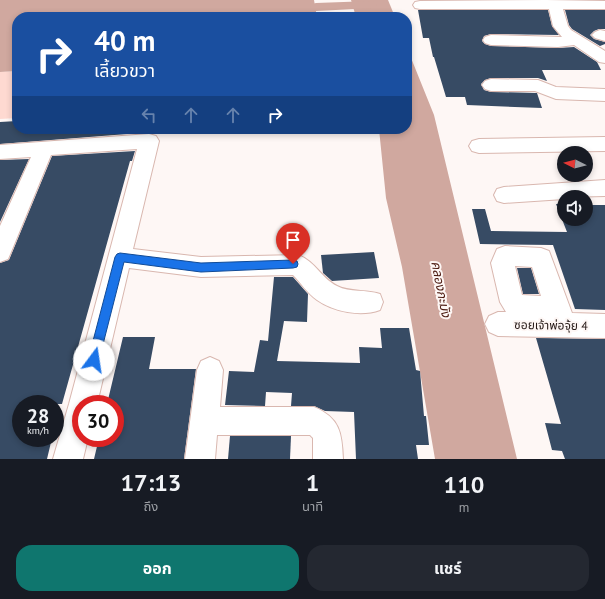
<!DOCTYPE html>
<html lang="th">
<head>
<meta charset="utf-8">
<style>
  body { margin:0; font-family:"PT Sans","Noto Sans Thai",sans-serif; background:#242831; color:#f1f3f6; height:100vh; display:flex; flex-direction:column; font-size:15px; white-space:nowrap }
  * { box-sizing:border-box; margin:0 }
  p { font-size:13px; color:#9ea1a6 }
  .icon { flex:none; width:22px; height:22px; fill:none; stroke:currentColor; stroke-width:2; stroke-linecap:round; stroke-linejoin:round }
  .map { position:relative; height:459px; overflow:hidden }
  .drawer { display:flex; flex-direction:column; background:#171b24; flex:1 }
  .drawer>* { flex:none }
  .hud { position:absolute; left:12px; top:12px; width:400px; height:122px; border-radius:16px; box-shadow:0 2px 6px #0003; background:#1a4fa0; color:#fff; overflow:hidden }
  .needle { width:26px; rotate:276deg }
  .tools { position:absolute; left:557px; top:146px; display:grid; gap:8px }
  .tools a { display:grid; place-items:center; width:36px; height:36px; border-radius:50%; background:#171b24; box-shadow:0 2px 6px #0003; font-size:20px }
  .speed { position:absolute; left:12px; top:395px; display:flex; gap:8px; font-size:20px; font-weight:700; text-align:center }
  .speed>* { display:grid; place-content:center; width:52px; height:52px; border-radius:50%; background:#171b24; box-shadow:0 2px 6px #0003; line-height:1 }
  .speed small { font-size:10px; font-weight:400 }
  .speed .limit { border:6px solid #d22; background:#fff; color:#111 }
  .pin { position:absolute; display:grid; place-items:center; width:34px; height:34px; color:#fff; margin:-41px -17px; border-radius:50% 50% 50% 0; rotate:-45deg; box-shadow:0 0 4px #0007 }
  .pin .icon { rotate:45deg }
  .me { position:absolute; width:44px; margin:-22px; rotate:14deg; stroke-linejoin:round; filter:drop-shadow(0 0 3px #0008) }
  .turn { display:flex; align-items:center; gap:14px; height:84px; padding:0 16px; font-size:18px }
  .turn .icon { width:52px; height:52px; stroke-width:2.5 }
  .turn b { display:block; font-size:28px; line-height:34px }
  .lanes { display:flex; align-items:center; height:38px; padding:0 16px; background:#0003; justify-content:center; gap:20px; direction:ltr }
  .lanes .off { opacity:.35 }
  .eta { display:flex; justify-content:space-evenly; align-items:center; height:68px; text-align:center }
  .eta b { font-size:24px; font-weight:700; line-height:28px }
  .button { display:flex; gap:8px; margin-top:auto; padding:8px 16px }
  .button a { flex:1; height:46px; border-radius:16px; background:#0f766e; color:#fff; font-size:16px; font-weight:700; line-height:46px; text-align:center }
  .button a+a { background:#242831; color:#f1f3f6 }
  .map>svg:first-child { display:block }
  .green { fill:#fed9d1 }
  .water { fill:#d0a89f }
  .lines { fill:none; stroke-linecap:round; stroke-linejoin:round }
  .canal { fill:#d0a89f; fill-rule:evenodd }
  .building { fill:#374b64 }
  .minor-casing { stroke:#d9b7af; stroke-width:2 }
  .minor { fill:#fff; fill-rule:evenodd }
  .route { fill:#1a73e8; stroke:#114b97 }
  .labels { text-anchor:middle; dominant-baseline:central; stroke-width:4; stroke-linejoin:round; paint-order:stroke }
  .street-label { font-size:12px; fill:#241815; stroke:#fef7f5 }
  .water-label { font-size:13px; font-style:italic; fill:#49170d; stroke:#fef7f5 }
</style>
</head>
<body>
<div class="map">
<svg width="605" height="459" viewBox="0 0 605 459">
  <rect width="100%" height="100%" fill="#fef7f5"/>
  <!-- green -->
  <path class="green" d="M17 71V118L0 119V72Z"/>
  <!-- water -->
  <g class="water">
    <path d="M0 0H314L317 17H17V71L0 72Z"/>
    <path d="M351 0H388L395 17H356Z"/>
    <path d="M407 48 434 115 517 459H435L402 267 386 198 379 129H407Z"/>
  </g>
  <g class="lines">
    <!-- canal -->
    <path class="canal" d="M371 1 375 2 377 5 375 8 316 11 312 10 310 7 312 4 316 3Z"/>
  </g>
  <!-- building -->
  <g class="building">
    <path d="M418 10H548L552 26 559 35 491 34 484 36 482 41 485 44 491 46 558 48 574 47 597 62 601 70H542L547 81 538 78H491L485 80 481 84 484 90 491 92 537 93 542 108 467 105 465 97H446L434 57H433L429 38H423Z"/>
    <path d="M565 10H605V29H599L594 31 590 35 594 39 605 42V44L600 46 572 29 569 25Z"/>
    <path d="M17 121V129H141L140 133 0 144V122Z"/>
    <path d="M135 151 132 161H130L62 404H21V438H52L47 459H0V263L9 260 52 156Z"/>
    <path d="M29 159 0 222V160Z"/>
    <path d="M556 204H564V219H586V205H605V310L575 309 553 245 480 244 472 209H485L491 231 567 232Z"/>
    <path d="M374 252 379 278 332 281 323 273 321 255Z"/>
    <path d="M517 268H531L539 294H523Z"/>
    <path d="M274 277H293L308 294 307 322 284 321 277 361 360 363 359 347 382 348 380 328H409L416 370 420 371 424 416H426L429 445H416L418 459H356L354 412 325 411 314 406H291L292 393 266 392 265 406 225 405 229 371 254 372 260 340 268 341Z"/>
    <path d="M123 337H155L149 369H196L184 459H94L99 438H115V404H107Z"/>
    <path d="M536 338 605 339V459H565L562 451 552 450 545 423 561 424Z"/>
    <path d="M230 436H291L290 459H228Z"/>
  </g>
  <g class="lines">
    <!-- minor casing -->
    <g class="minor-casing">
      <g id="minor">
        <path d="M546 0 605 1V9H563L568 26 571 30 605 51V63L599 62 574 45 558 47 491 45 485 43 483 40 485 37 491 35 562 37 553 26 549 9H420L415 8 413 5 415 2 420 1Z"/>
        <path d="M600 30 605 31V41L595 38 592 35 595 32Z"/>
        <path d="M491 79 538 80 556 87 605 89V101L556 99 535 91H491L485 89 482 85 485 81Z"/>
        <path d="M149 134 156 136 159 141 133 249 201 257 298 255C315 261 321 278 337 286 350 293 366 289 380 294L383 302 380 310C361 317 334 312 317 300 307 293 301 283 293 275L201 277 129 268 97 404H81V438H88L83 459H53L69 404 137 149 51 155 11 252 8 259 0 262V226L31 157 0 159V145Z"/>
        <path d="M605 137V151L479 153 472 151 469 146 472 141 479 139Z"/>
        <path d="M605 180V196L564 197V199L504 203 497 201 494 195 497 189 504 187Z"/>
        <path d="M505 246 541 248 549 251 572 313 605 314V338L498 336 489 332 485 324 489 316 498 312H506L500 302 491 263 497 249ZM515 266 532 267 541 296 522 295Z"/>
        <path d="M210 357 219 361 223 370 220 407H314C340 418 342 433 343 459H313V438L310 435H217L215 459H185L197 370 201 361Z"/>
      </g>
    </g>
    <!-- minor -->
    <use href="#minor" class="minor"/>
  </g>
  <!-- route -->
  <path class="route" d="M120 253 201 263 293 260 297 261 298 264 297 267 293 268 201 272 124 262 99 360 98 364 94 365 90 364 88 360 115 257 117 254Z"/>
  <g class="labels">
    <!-- street labels -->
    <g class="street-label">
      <text transform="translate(551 325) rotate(1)">ซอยเจ้าพ่อจุ้ย 4</text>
    </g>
    <!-- water labels -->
    <g class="water-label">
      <text transform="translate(441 289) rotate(79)">คลองกะมัง</text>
    </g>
  </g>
</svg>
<div class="tools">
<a><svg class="needle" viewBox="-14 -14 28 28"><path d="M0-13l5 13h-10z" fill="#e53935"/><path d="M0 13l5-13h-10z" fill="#9ea1a6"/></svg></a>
<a><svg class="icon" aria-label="sound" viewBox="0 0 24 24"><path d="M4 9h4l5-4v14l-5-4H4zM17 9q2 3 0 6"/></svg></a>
</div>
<div class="speed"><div>28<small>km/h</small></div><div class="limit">30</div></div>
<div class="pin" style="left:293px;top:264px;background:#d93025"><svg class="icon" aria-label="arrive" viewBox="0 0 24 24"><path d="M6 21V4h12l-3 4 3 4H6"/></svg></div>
<svg class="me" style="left:94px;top:360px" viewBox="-20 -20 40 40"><circle r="19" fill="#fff"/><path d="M0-13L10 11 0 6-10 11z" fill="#1a73e8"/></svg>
<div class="hud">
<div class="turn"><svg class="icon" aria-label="right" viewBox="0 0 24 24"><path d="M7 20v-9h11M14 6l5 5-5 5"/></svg><div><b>40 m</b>เลี้ยวขวา</div></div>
<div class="lanes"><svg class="icon off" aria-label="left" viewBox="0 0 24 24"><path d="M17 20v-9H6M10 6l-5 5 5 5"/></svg><svg class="icon off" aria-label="ahead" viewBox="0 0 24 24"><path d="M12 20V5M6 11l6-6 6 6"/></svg><svg class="icon off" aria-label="ahead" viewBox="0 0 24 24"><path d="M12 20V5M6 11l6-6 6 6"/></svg><svg class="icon" aria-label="right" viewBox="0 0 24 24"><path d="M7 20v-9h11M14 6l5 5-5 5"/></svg></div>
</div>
</div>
<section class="drawer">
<div class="eta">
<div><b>17:13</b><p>ถึง</p></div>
<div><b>1</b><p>นาที</p></div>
<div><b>110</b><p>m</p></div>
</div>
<div class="button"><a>ออก</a><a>แชร์</a></div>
</section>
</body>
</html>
